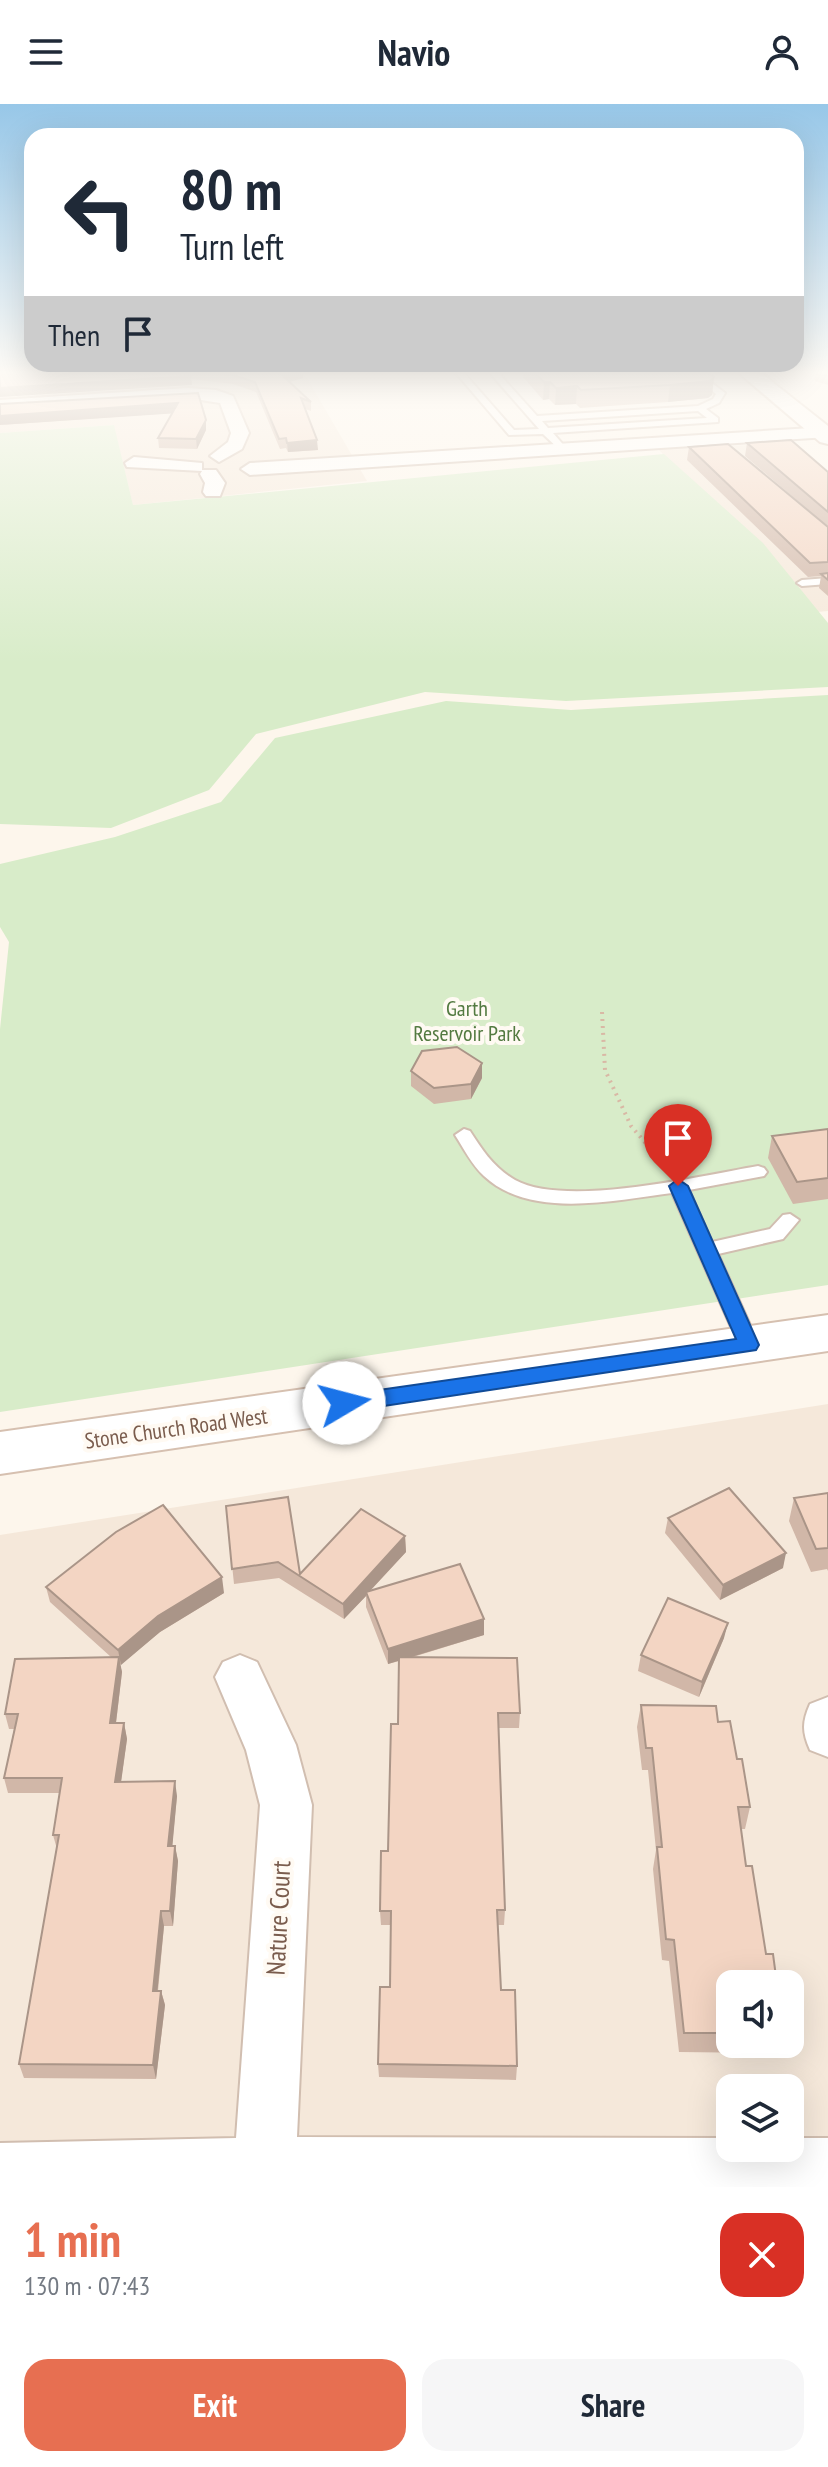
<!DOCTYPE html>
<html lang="en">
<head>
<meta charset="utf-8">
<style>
  body { margin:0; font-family:"PT Sans Narrow",sans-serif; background:#f6f6f7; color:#1f2937; height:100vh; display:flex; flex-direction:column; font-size:30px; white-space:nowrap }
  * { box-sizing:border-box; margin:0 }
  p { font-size:26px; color:#747a83 }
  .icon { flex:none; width:44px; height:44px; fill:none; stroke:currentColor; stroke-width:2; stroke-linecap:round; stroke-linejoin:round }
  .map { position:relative; height:2083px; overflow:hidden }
  .sheet { display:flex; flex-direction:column; background:#fff; flex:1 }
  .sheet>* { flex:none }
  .hud { position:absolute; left:24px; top:24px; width:780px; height:244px; border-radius:24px; box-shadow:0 8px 32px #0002; background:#fff; color:#1f2937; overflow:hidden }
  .controls { position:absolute; left:716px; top:1866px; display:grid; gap:16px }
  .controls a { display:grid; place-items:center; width:88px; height:88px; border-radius:16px; background:#fff; box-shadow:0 8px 32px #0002; font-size:40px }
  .pin { position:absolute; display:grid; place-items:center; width:68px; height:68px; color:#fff; margin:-82px -34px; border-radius:50% 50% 50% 0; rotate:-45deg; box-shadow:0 0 8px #0007 }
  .pin .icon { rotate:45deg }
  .me { position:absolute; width:88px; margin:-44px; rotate:82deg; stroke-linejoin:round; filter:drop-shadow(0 0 6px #0008) }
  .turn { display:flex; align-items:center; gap:28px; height:168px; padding:0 24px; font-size:36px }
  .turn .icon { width:104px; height:104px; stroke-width:2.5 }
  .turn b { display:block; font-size:56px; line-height:68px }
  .then { display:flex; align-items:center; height:76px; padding:0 24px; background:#0003; gap:16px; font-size:30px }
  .round { display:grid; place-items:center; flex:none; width:84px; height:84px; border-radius:24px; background:#f6f6f7 }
  .head { display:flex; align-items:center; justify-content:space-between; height:136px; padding:0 24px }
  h1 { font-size:48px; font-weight:700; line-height:60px; color:#e76f51 }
  .button { display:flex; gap:16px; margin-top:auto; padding:16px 24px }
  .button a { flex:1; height:92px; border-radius:24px; background:#e76f51; color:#fff; font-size:32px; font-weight:700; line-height:92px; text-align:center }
  .button a+a { background:#f6f6f7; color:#1f2937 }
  header { display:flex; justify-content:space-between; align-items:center; height:104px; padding:0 24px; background:#fff; font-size:36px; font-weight:700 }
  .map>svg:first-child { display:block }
  .residential { fill:#f5e8da; fill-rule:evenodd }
  .green { fill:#d8ecc9 }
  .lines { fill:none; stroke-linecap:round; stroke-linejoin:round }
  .lane-casing { stroke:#d1beb0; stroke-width:4 }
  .street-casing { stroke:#d1beb0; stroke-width:4 }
  .secondary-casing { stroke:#d6c0b0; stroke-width:4 }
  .path { stroke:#d9b8a5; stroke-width:4; stroke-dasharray:2 5; stroke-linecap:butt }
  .lane { fill:#fff; fill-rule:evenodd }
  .street { fill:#fff; fill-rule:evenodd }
  .secondary { fill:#fff; fill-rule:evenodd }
  .wall { fill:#d1b7a8 }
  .shaded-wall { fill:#aa9588 }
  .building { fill:#f3d5c3; stroke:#aa9588; stroke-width:2 }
  .route { fill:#1a73e8; stroke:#114b97; stroke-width:2 }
  .labels { text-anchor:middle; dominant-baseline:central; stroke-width:8; stroke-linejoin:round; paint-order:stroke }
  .park-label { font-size:22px; fill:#537a41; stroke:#fffaf3 }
  .street-label { font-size:22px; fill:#7a5c4d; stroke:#fffaf3 }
  .near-street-label { font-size:26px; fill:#7a5c4d; stroke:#fffaf3 }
</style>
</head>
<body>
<header><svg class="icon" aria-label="menu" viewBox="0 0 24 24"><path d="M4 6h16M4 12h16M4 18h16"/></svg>Navio<svg class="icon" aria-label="person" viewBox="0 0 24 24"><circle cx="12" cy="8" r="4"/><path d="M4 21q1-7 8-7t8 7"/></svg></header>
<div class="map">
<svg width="828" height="2083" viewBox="0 0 828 2083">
  <rect width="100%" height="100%" fill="#fdf6ec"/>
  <!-- residential -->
  <g class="residential">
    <path d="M0 269H304L367 377 133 401 113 321 0 329Z"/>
    <path d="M791 339 828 369V507L817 508 658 345Z"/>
    <path d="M828 1300V2083H0V1431ZM730 1880H790V1940H730ZM730 1984H790V2044H730Z"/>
  </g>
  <!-- green -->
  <g class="green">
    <path d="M114 321 133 401 664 350 763 439 828 519V583L566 597 425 588 256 630 209 686 111 724 0 720V329Z"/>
    <path d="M828 591V1181L0 1308V925L9 838 0 823V760L115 733 221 698 275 634 446 597 571 606Z"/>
  </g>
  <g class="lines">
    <!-- lane casing -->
    <g class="lane-casing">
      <g id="lane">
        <path d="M456 269H464L514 326 539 325 490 269H503L500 271 537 312 698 302 713 295 716 290 690 269H699L725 289 719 299 706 305 718 314V318L553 329 567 345 562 348 543 330 509 331ZM698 307 707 314 548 324 542 317Z"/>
        <path d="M828 474V480L802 482 797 479 802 476Z"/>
        <path d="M464 1025 470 1027C483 1047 494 1064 515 1076 566 1104 700 1072 758 1062L764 1064 767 1068 764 1072 689 1086 712 1138 770 1125 783 1111 790 1110 799 1116 783 1135 718 1150 759 1241 756 1246H742L739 1241 672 1089C615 1096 531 1116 484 1072 472 1061 464 1045 455 1031Z"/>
      </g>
    </g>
    <!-- street casing -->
    <g class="street-casing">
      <g id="street">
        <path d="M188 284 216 286 233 292 249 329 242 345 219 358 210 352 228 338 231 329 220 299 188 294 0 306V296Z"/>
        <path d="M828 323V333L250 371 241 365 250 359Z"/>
        <path d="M134 353 202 359V366H216L225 379 220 392H206L203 388 205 379 200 370 202 367 127 363 125 359Z"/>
        <path d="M240 1551 257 1558 296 1641 312 1701 297 2033 730 2034V2044H790V2034H828V2083H0V2039L236 2034 260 1701 246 1646 215 1573 223 1558Z"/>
        <path d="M828 1593V1653L810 1646C802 1628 802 1618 810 1600Z"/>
      </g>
    </g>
    <!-- secondary casing -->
    <g class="secondary-casing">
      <g id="secondary">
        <path d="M739 269H761L828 322V340L820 338Z"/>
        <path d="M828 1211V1247L0 1370V1328Z"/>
      </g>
    </g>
    <!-- path -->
    <path class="path" d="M602 908 605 966 631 1022 667 1064"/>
    <!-- lane -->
    <use href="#lane" class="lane"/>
    <!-- street -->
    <use href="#street" class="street"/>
    <!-- secondary -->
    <use href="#secondary" class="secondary"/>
  </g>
  <!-- wall -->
  <g class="wall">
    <path d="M0 269H303V274L289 278 311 298V307L305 305 318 346 288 348 286 344 280 345 256 288 233 280 191 275 192 281Z"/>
    <path d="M523 269H708L714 273 712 291 708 294 668 298 580 304 576 300 555 301 549 295 543 296 523 273Z"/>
    <path d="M816 269H828V281L815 277Z"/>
    <path d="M198 289 206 326 197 345 159 344 158 334 172 309 0 321Z"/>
    <path d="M747 339 828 368V492L819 484 821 472 808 473 687 356 689 343 814 411 745 352Z"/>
    <path d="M411 967 482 974 471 995 434 1000 411 982Z"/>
    <path d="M828 1025V1095L793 1100 768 1054 772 1032Z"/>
    <path d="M828 1389V1467L827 1465 811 1468 789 1417 794 1394Z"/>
    <path d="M226 1402 300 1470 405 1432 406 1448 371 1486 484 1531 413 1553 520 1609 519 1624H498L505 1806 504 1821H498L501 1886 517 1962 516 1976 379 1973 378 1960 390 1883 391 1821H381L380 1807 388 1747 398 1620 399 1557 388 1560 366 1503V1492L344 1515 279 1474 234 1480Z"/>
    <path d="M668 1414 783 1464 720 1496 665 1429Z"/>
    <path d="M46 1483 224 1489 160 1528 120 1561 122 1568 116 1619H124L127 1635 121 1677 177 1692 172 1742H175L178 1757 173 1822H164L158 1887H161L165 1901 156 1975 24 1974 19 1960 57 1745 53 1731 60 1689H8L4 1674 14 1625H9L5 1610 111 1553 50 1498Z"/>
    <path d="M724 1534 699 1593 638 1567 641 1551Z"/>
    <path d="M641 1601 718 1618 737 1655 750 1703 745 1725H741L730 1880V1940H768L765 1949 679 1948 669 1857 662 1856 653 1765 656 1746 648 1666H642L637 1623Z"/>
  </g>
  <!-- shaded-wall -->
  <g class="shaded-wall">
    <path d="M291 269H303V274L282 280V271Z"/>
    <path d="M191 272 192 281 0 293V284Z"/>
    <path d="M714 273 712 291 708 294 668 298 670 281Z"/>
    <path d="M544 278H550L549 295 543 296Z"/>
    <path d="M577 282 576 300 555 301 556 284Z"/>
    <path d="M178 299 179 309 0 321V312Z"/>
    <path d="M206 316V326L197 345 196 335Z"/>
    <path d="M317 336 318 346 288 348 287 339Z"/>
    <path d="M482 959V974L471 995V980Z"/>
    <path d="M405 1432 406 1448 367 1490 366 1488V1492L344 1515 343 1500Z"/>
    <path d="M786 1449 783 1464 720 1496 723 1481Z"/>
    <path d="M222 1473 224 1489 160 1528 121 1561 118 1546 158 1512Z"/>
    <path d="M484 1515V1531L388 1560V1545Z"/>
    <path d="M728 1519 724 1534 699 1593 702 1578Z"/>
    <path d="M119 1553 122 1568 114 1635 110 1619Z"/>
    <path d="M124 1619 127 1635 119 1693 115 1678Z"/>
    <path d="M175 1677 177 1692 171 1757 168 1742Z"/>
    <path d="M175 1742 178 1757 173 1822 170 1807Z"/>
    <path d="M161 1807 164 1822 156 1901 153 1887Z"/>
    <path d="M161 1887 165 1901 156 1975 153 1961Z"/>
  </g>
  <!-- building -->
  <g class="building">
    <path d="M0 269H190L191 272 0 284Z"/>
    <path d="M214 269H291L282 271 311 298 301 294 317 336 287 339 286 334 279 335 255 278 233 271Z"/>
    <path d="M535 269H708L714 273 710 277 670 281 581 286 577 282 556 284 550 278H544Z"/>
    <path d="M816 269H828V272Z"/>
    <path d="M198 289 206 316 196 335 158 334 178 299 0 312V300Z"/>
    <path d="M791 336 828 368V408L747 339Z"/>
    <path d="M728 340 828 423V458L810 459 689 343Z"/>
    <path d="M828 469V476L821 470Z"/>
    <path d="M457 943 482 959 471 980 434 984 411 967 422 947Z"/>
    <path d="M828 1025V1074L797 1078 772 1032Z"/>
    <path d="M729 1384 786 1449 723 1481 668 1414Z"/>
    <path d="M828 1389V1444L816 1445 794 1394Z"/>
    <path d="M288 1393 300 1470 361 1405 405 1432 343 1500 278 1458 232 1465 226 1402Z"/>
    <path d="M163 1401 222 1473 158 1512 118 1546 46 1483 116 1428Z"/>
    <path d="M460 1460 484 1515 388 1545 366 1488Z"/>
    <path d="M668 1494 728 1519 702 1578 641 1551Z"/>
    <path d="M119 1553 110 1619H124L115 1678 175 1677 168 1742H175L170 1807H161L153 1887H161L153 1961 19 1960 59 1731H53L62 1674H4L18 1610H5L15 1555Z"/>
    <path d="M399 1553 517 1554 520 1609H498L505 1806H497L501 1886H515L517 1962 378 1960 380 1883H390L391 1807H380L381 1747H388L391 1620H398Z"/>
    <path d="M641 1601 716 1602 718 1618 730 1617 737 1655H742L750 1703H738L746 1762H752L766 1850H773L777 1880H730V1929H684L674 1836 666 1835 657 1743H662L652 1644H646Z"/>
  </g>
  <!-- sky -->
  <linearGradient id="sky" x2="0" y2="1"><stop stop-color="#97c7e8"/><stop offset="0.48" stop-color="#fefbf6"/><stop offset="1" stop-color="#fefbf6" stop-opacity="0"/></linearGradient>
  <rect width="828" height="560" fill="url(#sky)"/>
  <!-- route -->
  <path class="route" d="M678 1075 688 1082 759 1241 756 1246 344 1308 337 1305 334 1299 337 1294 344 1291 736 1235 669 1082Z"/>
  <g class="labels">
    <!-- park labels -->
    <g class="park-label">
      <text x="467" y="904">Garth<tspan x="467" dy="25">Reservoir Park</tspan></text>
    </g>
    <!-- street labels -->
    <g class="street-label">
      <text transform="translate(176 1324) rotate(-8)">Stone Church Road West</text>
    </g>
    <!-- near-street labels -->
    <g class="near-street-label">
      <text transform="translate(278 1814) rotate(-87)">Nature Court</text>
    </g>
  </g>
</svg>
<div class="controls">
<a><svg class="icon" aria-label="sound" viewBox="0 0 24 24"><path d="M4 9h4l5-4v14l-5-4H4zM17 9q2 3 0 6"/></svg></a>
<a><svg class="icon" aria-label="layers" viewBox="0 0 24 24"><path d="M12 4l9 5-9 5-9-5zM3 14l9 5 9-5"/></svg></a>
</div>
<div class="pin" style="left:678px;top:1082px;background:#d93025"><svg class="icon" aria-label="arrive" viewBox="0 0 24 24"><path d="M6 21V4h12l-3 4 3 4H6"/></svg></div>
<svg class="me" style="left:344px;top:1299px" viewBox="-20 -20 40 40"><circle r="19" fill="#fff"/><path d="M0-13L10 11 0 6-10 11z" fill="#1a73e8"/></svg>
<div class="hud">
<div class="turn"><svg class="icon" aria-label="left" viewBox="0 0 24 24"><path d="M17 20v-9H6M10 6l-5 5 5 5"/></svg><div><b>80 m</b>Turn left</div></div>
<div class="then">Then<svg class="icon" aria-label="arrive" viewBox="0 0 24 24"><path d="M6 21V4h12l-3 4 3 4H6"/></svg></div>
</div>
</div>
<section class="sheet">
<div class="head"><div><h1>1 min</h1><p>130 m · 07:43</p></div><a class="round" style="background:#d93025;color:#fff"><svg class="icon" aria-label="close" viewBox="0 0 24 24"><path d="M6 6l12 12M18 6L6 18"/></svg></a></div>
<div class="button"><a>Exit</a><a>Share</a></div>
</section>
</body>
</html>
